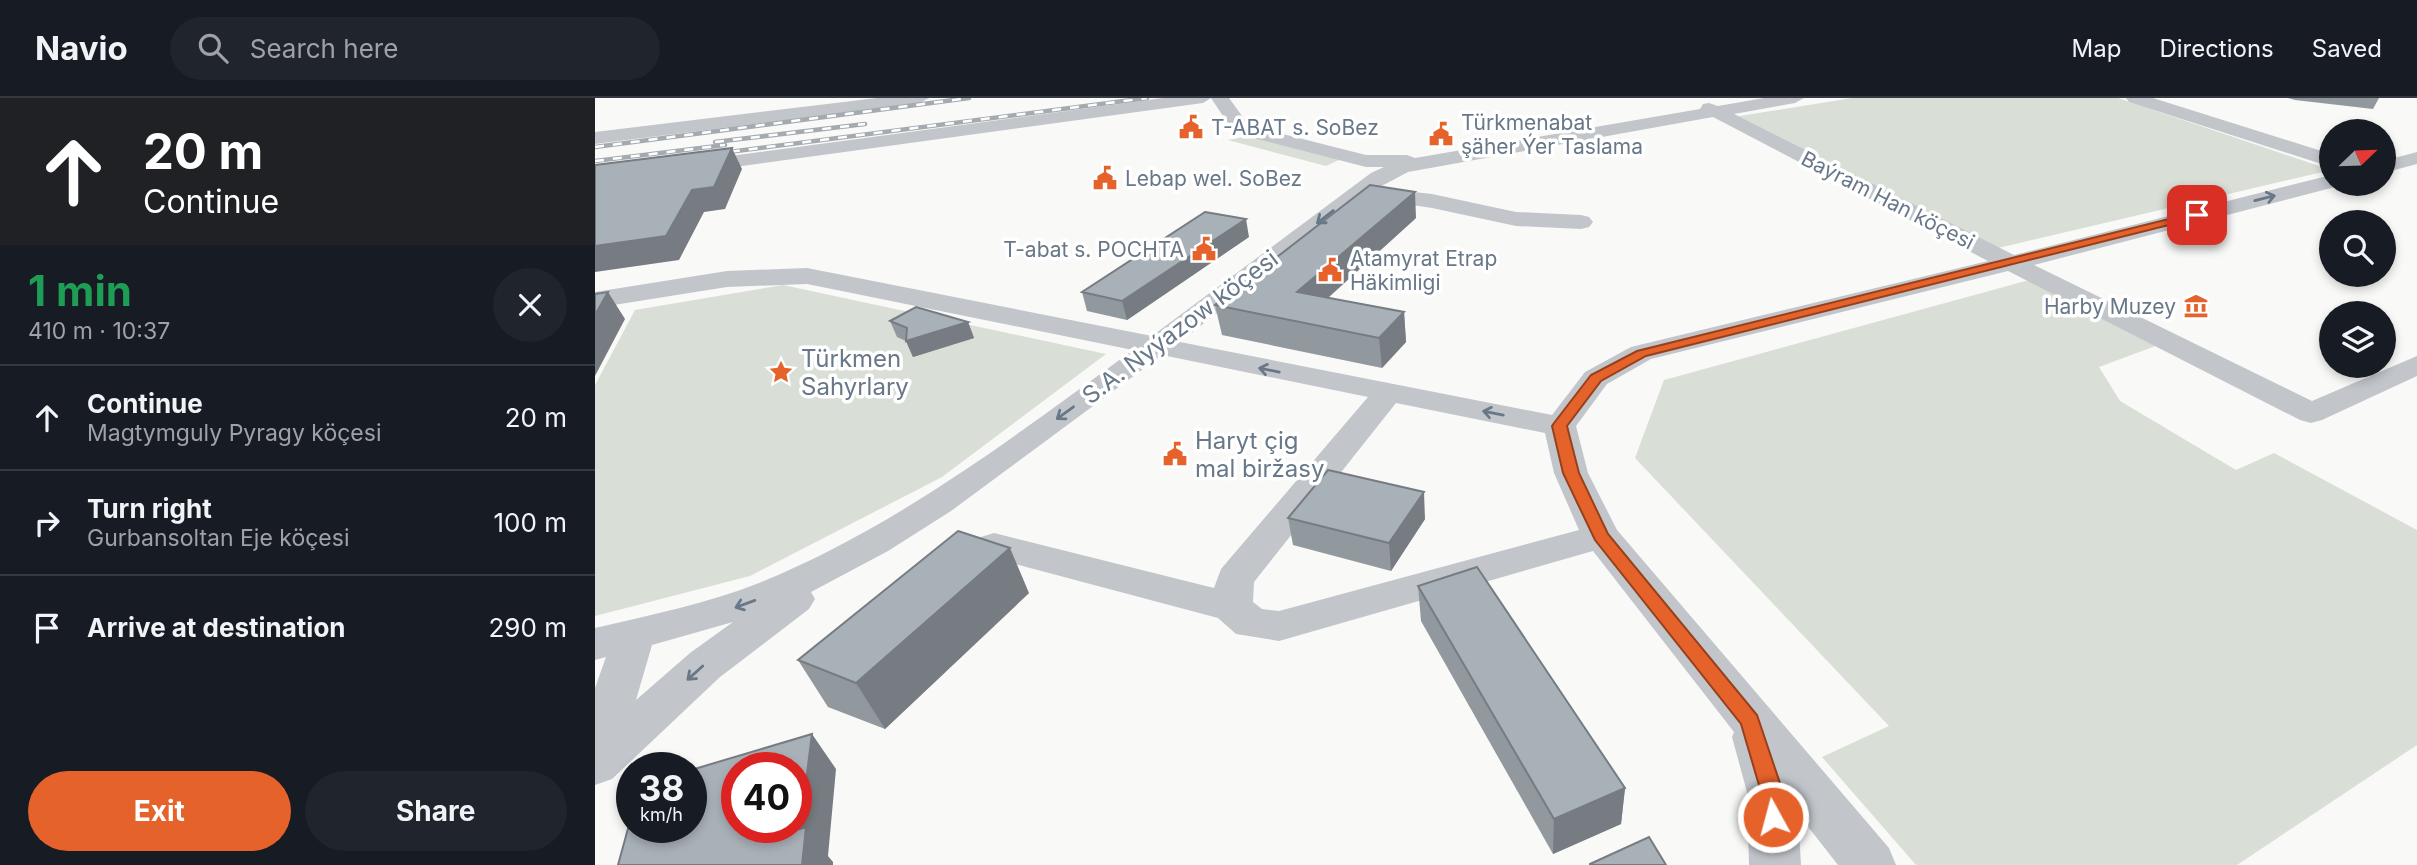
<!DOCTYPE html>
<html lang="en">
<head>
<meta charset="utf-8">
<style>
  body { margin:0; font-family:Inter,sans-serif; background:#20242c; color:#f1f3f6; height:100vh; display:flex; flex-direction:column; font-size:26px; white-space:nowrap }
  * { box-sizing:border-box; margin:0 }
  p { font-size:23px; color:#9ea1a6 }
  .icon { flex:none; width:38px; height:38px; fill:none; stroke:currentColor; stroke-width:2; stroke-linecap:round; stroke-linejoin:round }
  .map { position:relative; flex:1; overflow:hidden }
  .sheet { display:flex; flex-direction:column; background:#171b24; width:595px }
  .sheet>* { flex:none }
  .top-card { background:#202124; color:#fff; overflow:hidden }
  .needle { width:46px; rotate:67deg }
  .controls { position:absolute; left:1724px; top:21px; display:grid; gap:14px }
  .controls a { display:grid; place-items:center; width:77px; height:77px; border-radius:50%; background:#171b24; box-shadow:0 4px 10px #0003; font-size:35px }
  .speed { position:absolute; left:21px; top:654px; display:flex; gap:14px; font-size:35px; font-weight:700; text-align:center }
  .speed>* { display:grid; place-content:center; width:91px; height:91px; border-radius:50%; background:#171b24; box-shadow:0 4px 10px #0003; line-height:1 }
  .speed small { font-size:18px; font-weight:400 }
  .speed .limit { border:10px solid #d22; background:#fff; color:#111 }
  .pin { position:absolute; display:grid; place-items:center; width:60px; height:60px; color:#fff; margin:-30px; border-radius:14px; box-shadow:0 4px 10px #0006 }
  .me { position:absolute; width:77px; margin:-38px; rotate:353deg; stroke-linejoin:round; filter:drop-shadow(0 0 5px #0008) }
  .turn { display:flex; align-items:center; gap:24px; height:147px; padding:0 28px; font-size:32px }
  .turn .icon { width:91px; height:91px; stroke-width:2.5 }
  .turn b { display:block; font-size:49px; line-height:60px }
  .round { display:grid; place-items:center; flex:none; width:74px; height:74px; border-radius:37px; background:#20242c }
  .overview { display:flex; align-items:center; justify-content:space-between; height:119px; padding:0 28px }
  h1 { font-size:42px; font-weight:700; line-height:52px; color:#1e9e55 }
  .action { display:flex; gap:14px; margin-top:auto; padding:14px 28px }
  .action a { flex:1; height:80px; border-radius:42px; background:#e6622b; color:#fff; font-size:28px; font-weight:700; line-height:80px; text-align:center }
  .action a+a { background:#20242c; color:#f1f3f6 }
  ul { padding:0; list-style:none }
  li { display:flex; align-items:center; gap:21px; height:105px; padding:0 28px; border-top:2px solid #363941 }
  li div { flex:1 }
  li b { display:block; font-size:26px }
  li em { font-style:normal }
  header { display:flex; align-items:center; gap:42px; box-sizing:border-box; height:98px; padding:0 35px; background:#171b24; border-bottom:2px solid #363941 }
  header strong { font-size:33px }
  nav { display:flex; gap:38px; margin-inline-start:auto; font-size:24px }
  .search { width:490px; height:63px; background:#20242c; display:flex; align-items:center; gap:18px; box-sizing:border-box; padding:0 24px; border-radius:38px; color:#9ea1a6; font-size:26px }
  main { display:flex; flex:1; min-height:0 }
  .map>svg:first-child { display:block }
  .green { fill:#d9ded6 }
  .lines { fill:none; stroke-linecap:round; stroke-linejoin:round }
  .minor { fill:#c2c6cb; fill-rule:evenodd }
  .rail-casing { stroke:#a3aab0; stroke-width:4.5 }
  .rail { stroke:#fff; stroke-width:2.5; stroke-dasharray:9; stroke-linecap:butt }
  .wall { fill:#91989e }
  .shaded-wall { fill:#767c81 }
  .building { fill:#a9b1b8; stroke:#767c81; stroke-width:2; fill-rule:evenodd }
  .oneway { stroke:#687888 }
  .route { fill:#e6622b; stroke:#96401c; stroke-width:2 }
  .labels { text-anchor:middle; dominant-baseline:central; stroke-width:7; stroke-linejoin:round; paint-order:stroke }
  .far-poi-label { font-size:21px; fill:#687888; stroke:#fff; text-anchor:start }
  .far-street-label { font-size:21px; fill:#687888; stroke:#fff }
  .street-label { font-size:24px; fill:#687888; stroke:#fff }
  .poi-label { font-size:24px; fill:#687888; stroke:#fff; text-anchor:start }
</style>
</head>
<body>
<header>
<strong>Navio</strong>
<div class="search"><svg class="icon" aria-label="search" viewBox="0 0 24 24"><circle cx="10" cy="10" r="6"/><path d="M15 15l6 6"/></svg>Search here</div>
<nav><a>Map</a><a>Directions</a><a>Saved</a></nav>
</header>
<main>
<section class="sheet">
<div class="top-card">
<div class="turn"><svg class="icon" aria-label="ahead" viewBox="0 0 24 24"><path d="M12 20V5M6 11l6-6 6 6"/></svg><div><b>20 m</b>Continue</div></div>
</div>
<div class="overview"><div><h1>1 min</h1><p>410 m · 10:37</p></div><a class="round"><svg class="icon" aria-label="close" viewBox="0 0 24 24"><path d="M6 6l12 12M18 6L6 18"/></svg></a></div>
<ul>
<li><svg class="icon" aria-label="ahead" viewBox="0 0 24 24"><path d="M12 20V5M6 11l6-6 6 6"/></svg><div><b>Continue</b><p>Magtymguly Pyragy köçesi</p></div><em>20 m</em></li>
<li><svg class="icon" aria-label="right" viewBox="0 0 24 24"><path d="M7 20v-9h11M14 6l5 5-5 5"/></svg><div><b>Turn right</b><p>Gurbansoltan Eje köçesi</p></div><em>100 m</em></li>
<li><svg class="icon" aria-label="arrive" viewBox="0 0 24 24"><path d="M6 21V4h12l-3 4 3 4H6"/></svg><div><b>Arrive at destination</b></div><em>290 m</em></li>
</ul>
<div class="action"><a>Exit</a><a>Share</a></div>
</section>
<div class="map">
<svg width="1822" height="767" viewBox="0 0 1822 767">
  <rect width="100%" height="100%" fill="#f9f9f7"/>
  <!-- green -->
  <g class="green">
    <path d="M1257 0H1523L1736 72 1399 151 1139 19Z"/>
    <path d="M658 37 748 60 731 68 633 42Z"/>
    <path d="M1438 181 1566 246 1504 269 1525 303 1641 372 1679 355 1822 432V647L1642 767H1321L1227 659 1294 628 1040 360 1069 282Z"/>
    <path d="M188 187 511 256 347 379 155 478 0 518V287L40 212Z"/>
  </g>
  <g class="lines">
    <!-- minor -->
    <g class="minor">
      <path d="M282 0H334L325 5 0 46V34Z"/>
      <path d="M568 0H634L650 22 676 33 771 57H812L820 60 1105 11 1108 6 1114 5 1123 8 1169 0H1209L1200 5 1139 16 1419 157 1736 77V86H1745L1744 88 1439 167 1717 303 1822 258V278L1727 322 1716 325 1705 322 1413 173 1056 261 1012 286 981 328 993 375 1022 432 1294 750 1301 767H1243L1203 716 1206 767H1154L1152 694 1137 639 1139 634 998 453 684 543 641 536 623 520 386 457 380 448 386 439 399 435 619 490 626 471 773 299 567 257 356 413 293 453 216 494 220 501 214 511 125 579 17 681 0 687V590L11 559 0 562V530C55 517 111 506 164 485 300 430 420 338 538 252L212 186 132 189 0 210V194L132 173 212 170 557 238 776 75 789 69H771L662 41 636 30 616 0 608 5 0 88V76ZM1118 19 1393 163 1036 249 990 274 957 317 585 244 769 100 837 110 921 128 986 131 994 129 998 124 994 119 986 117 921 114 837 96 783 90 813 74ZM801 305 950 335 959 375 984 432 684 513 667 511 658 504 659 484ZM138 524 95 555 41 602 57 547Z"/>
      <path d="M1531 0H1558L1736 56V69L1534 4Z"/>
      <path d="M1822 54V66L1788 75V63Z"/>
    </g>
    <!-- rail casing -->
    <g class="rail-casing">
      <g id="rail">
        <path d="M120 44 270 26"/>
        <path d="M0 49 374 0"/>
        <path d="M118 56 552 0"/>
        <path d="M0 63 130 47"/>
      </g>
    </g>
    <!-- rail -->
    <use href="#rail" class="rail"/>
  </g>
  <!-- wall -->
  <g class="wall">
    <path d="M1693 0H1784L1778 11 1700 2Z"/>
    <path d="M821 120 733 200 809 214 811 244 787 270 627 237 620 207Z"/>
    <path d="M654 139 532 222 492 213 487 194Z"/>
    <path d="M295 223 373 224 379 240 318 259 311 243 302 239Z"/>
    <path d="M693 420 830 421 796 473 698 447Z"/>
    <path d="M823 488 1030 690 1026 726 958 756 826 523Z"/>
    <path d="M434 495 290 631 233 609 203 562Z"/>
  </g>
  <!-- shaded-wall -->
  <g class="shaded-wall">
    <path d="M137 50 147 71 130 111 109 114 84 162 0 174V148L97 92Z"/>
    <path d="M820 94 821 120 707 223 702 194Z"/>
    <path d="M651 121 654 139 532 222 527 203Z"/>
    <path d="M13 194 30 221 0 278V217Z"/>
    <path d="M809 214 811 244 787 270 784 240Z"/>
    <path d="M373 224 379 240 318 259 311 243Z"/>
    <path d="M829 394 830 421 796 473 794 445Z"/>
    <path d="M415 450 434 495 290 631 261 585Z"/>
    <path d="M217 636 241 671 233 758 238 764V767H207L205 731Z"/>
    <path d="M1030 690 1026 726 958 756 959 721Z"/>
  </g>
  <!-- building -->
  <g class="building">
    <path d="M137 50 119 89 97 92 71 138 0 148V67Z"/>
    <path d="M775 87 820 94 702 194 809 214 784 240 620 207Z"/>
    <path d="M610 114 651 121 527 203 487 194Z"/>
    <path d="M13 194 0 217V196Z"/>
    <path d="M321 209 373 224 311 243 312 230 295 223Z"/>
    <path d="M733 372 829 394 794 445 693 420Z"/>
    <path d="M363 433 415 450 261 585 203 562Z"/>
    <path d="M882 469 1030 690 959 721 823 488Z"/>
    <path d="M217 636 205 731 211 729 207 767H23L37 716V730H96V672ZM142 670H201V730H142Z"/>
    <path d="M1054 739 1071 767H995V766Z"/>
  </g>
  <!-- one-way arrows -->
  <defs><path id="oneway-shaft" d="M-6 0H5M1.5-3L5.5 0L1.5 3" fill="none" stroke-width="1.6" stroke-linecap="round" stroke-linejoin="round" transform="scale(1.75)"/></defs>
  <g class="oneway">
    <use href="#oneway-shaft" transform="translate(1670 100) rotate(-14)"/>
    <use href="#oneway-shaft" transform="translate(730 119) rotate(142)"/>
    <use href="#oneway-shaft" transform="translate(674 272) rotate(-169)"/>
    <use href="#oneway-shaft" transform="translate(470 315) rotate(144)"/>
    <use href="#oneway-shaft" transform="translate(898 315) rotate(-169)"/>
    <use href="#oneway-shaft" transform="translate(150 506) rotate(160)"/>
    <use href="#oneway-shaft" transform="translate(100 575) rotate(138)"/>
  </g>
  <!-- route -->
  <path class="route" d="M1602 114 1606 115V119L1051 258 1006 283 972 328 984 375 1013 436 1162 617 1188 694 1190 719 1186 726 1178 729 1170 726 1167 719 1166 694 1146 626 1000 442 968 375 957 328 959 325 996 277 1042 253Z"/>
  <!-- icons -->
  <defs>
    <g id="civic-bare" transform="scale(1.89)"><path d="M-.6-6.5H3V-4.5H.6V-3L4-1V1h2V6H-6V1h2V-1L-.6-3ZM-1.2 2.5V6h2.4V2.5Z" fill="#e6622b" stroke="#fff" stroke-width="2.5" paint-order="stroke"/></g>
    <g id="museum-bare" transform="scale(1.89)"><path d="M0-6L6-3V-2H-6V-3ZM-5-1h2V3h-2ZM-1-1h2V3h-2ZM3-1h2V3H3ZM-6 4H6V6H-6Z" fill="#e6622b" stroke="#fff" stroke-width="2.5" paint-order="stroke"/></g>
    <g id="sight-bare" transform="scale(1.89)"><path d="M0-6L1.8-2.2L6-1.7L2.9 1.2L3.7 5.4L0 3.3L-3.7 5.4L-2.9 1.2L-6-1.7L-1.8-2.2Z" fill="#e6622b" stroke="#fff" stroke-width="2.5" paint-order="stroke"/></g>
  </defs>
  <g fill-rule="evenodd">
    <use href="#civic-bare" x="596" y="29"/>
    <use href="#civic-bare" x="846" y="36"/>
    <use href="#civic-bare" x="510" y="80"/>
    <use href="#civic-bare" x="609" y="151"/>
    <use href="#civic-bare" x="735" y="172"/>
    <use href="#museum-bare" x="1601" y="208"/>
    <use href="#sight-bare" x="186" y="274"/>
    <use href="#civic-bare" x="580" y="356"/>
  </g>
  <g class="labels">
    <!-- far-poi labels -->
    <g class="far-poi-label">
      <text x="866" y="24">Türkmenabat<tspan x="866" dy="24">şäher Ýer Taslama</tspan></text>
      <text x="616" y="29">T-ABAT s. SoBez</text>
      <text x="530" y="80">Lebap wel. SoBez</text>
      <text x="589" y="151" text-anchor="end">T-abat s. POCHTA</text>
      <text x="755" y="160">Atamyrat Etrap<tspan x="755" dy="24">Häkimligi</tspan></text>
      <text x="1581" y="208" text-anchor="end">Harby Muzey</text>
    </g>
    <!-- far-street labels -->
    <g class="far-street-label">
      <text transform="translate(1293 102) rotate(27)">Baýram Han köçesi</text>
    </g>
    <!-- street labels -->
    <g class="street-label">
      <text transform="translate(585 229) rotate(-37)">S.A. Nyýazow köçesi</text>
    </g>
    <!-- poi labels -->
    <g class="poi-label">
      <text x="206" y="260">Türkmen<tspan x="206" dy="28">Sahyrlary</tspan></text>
      <text x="600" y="342">Haryt çig<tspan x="600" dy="28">mal biržasy</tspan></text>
    </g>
  </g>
</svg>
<div class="controls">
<a><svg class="needle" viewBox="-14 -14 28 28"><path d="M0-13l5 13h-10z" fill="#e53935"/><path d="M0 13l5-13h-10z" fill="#9ea1a6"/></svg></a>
<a><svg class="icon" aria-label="search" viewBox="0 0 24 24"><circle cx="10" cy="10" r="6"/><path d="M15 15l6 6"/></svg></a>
<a><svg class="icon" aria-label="layers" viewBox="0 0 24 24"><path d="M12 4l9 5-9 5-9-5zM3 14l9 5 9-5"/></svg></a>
</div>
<div class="speed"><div>38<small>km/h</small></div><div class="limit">40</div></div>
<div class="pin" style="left:1602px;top:117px;background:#d93025"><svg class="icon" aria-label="arrive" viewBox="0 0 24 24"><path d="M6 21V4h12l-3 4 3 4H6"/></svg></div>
<svg class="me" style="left:1178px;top:719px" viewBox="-20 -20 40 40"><circle r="17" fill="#e6622b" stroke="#fff" stroke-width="3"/><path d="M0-11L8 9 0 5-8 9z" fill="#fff"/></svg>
</div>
</main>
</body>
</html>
